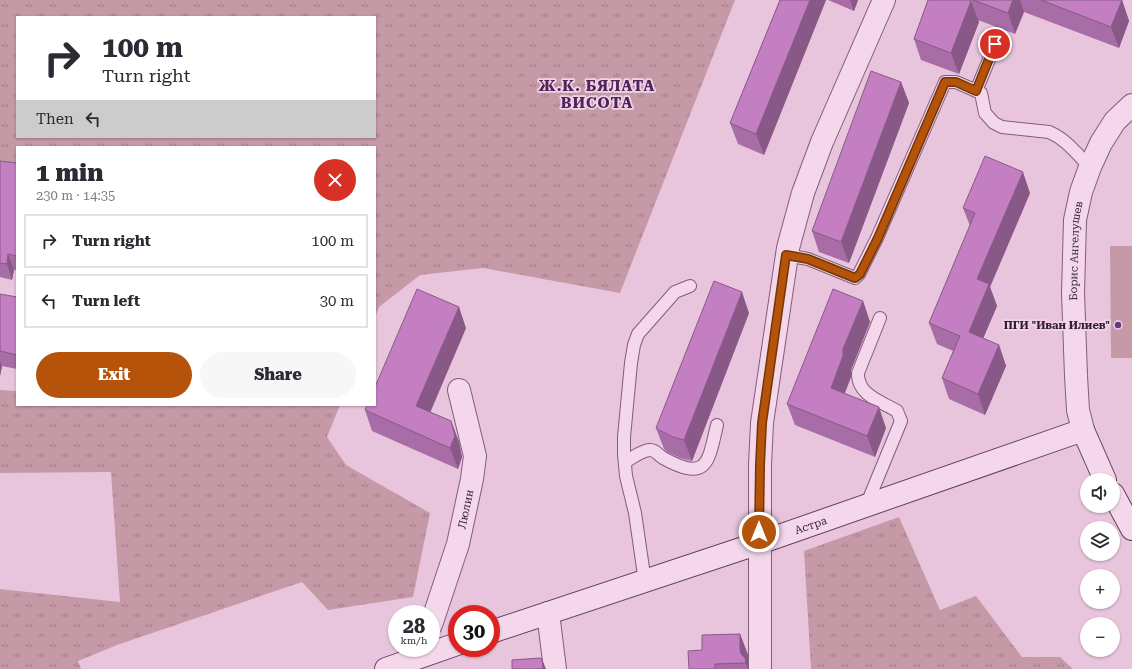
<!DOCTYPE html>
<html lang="en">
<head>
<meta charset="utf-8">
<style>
  body { margin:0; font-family:"Roboto Serif",serif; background:#f7f7f7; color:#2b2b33; height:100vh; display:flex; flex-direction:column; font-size:15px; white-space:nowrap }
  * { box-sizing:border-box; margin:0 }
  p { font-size:13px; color:#7c7c81 }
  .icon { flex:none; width:22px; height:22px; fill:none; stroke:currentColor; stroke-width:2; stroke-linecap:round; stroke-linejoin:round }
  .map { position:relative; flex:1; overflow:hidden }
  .drawer { position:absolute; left:16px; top:146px; width:360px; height:260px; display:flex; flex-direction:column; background:#fff; border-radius:0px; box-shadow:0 1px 3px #0004 }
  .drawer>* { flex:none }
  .guide { position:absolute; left:16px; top:16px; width:360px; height:122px; border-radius:0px; box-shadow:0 1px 3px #0004; background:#fff; color:#2b2b33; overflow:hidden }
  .fabs { position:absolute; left:1080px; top:473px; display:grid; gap:8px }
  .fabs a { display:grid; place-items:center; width:40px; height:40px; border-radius:50%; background:#fff; box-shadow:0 1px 3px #0004; font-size:20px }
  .speed { position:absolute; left:388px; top:605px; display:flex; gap:8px; font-size:20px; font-weight:700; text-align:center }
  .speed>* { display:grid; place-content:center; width:52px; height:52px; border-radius:50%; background:#fff; box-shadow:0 1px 3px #0004; line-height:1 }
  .speed small { font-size:10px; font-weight:400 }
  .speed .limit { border:6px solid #d22; background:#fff; color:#111 }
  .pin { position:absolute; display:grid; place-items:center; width:34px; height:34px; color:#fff; margin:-17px; border:2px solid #fff; border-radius:50%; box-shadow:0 1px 4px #0007 }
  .me { position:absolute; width:44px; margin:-22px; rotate:0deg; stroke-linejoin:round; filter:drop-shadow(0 0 3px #0008) }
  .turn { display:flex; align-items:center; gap:14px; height:84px; padding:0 20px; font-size:18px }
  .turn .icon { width:52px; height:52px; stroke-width:2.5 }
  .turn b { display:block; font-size:28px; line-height:34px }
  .then { display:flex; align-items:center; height:38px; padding:0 20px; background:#0003; gap:8px; font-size:15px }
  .round { display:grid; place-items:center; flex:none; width:42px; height:42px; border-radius:21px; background:#f7f7f7 }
  .overview { display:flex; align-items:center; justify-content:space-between; height:68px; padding:0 20px }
  h1 { font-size:24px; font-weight:800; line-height:30px }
  .primary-button { display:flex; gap:8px; margin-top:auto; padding:8px 20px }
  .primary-button a { flex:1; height:46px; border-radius:24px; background:#b45309; color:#fff; font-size:16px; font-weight:800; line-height:46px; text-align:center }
  .primary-button a+a { background:#f7f7f7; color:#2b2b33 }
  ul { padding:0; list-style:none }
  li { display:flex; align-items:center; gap:12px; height:54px; margin:0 8px 6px; padding:0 12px; border:2px solid #e1e1e2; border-radius:0px }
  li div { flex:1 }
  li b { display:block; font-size:15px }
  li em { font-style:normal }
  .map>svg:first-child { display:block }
  .grass { fill:url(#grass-tufts); fill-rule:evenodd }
  .park { fill:#c59aa6 }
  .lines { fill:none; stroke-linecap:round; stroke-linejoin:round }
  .lane-casing { stroke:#815d7c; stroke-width:14 }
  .street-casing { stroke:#815d7c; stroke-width:24 }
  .secondary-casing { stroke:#63405f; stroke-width:24 }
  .lane { stroke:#f4d7eb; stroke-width:12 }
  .street { stroke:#f4d7eb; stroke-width:22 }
  .secondary { stroke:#f4d7eb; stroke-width:22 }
  .wall { fill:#a86da6 }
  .shaded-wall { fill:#885987 }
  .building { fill:#c37fc1; stroke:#885987 }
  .route-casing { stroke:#753606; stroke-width:10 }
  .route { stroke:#b45309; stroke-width:7 }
  .poi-dot { fill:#673489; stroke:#f1d3e7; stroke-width:1.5 }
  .labels { text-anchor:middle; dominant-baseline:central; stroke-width:3.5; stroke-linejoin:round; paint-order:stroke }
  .street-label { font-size:11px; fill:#331f31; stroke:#f1d3e7 }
  .poi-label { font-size:11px; font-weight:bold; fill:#331f31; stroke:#f1d3e7; text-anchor:end }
  .district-label { font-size:15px; font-weight:bold; letter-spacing:1px; fill:#51235b; stroke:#f1d3e7 }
</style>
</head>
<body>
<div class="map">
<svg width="1132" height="669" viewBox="0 0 1132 669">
  <defs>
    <pattern id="grass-tufts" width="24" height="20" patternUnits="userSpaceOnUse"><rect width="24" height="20" fill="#c59aa6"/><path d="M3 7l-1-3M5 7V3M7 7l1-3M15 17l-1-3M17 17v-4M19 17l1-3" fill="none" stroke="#a17d88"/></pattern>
  </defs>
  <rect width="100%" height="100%" fill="#e9c5dd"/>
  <!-- grass -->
  <g class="grass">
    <path d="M0 0H735L620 293 483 268 420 275 379 307 375 317V147H17V164L0 163ZM17 17H375V137H17Z"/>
    <path d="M0 390 17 391V405H340L327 437 346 465 430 513 413 597 328 610 302 582 117 645 78 661 81 669H0V589L120 602 111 472 0 473Z"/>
    <path d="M899 517 940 610 976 596 1022 657H1060L1073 669H811L804 551Z"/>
  </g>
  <!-- park -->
  <path class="park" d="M1110 246H1132V358H1111Z"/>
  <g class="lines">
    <!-- lane casing -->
    <g class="lane-casing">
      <g id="lane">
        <path d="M976 91 995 45"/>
        <path d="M786 255 808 259 855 278 859 274 877 238 945 82H956L981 93 985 113 994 123 1002 127 1049 132C1066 139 1077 154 1090 167"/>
        <path d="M625 462C632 458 642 450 650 450 656 450 658 455 663 458 707 482 708 464 717 425"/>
        <path d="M866 506 901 421 897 411C882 402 857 395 858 373L880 318"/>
        <path d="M645 582 635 513 626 476 624 454V437L631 363 634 345 638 334 675 292 690 286"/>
      </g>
    </g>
    <!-- street casing -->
    <g class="street-casing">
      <g id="street">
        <path id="s1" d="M1083 430 1078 410 1076 376 1073 293 1075 220 1081 192 1090 167 1101 143 1115 121 1132 105"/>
        <path d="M548 613 555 669"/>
        <path id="s2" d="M431 625 458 544 472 479 475 456 459 390"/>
        <path d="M760 669V465L762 423 788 248 803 193 822 142 884 0"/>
      </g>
    </g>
    <!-- secondary casing -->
    <g class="secondary-casing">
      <g id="secondary">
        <path d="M1113 494 1132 529"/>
        <path id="s3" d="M491 632 759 543 1083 430 1105 480"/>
        <path d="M386 669 457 644"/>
      </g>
    </g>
    <!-- lane -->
    <use href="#lane" class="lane"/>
    <!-- street -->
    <use href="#street" class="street"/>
    <!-- secondary -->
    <use href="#secondary" class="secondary"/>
  </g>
  <!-- wall -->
  <g class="wall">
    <path d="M780 0H826L764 155 738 144 730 123Z"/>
    <path d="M828 0H858L854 11Z"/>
    <path d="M928 0H1122L1129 21 1119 48 1024 12 1015 34 978 20 979 22 959 74 921 60 914 39Z"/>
    <path d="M901 82 909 103 849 263 819 252 812 231Z"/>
    <path d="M0 161 17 163V270H14L12 280 0 277Z"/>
    <path d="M1030 193 990 287 997 306 983 338 999 345 1006 366 985 415 949 399 942 378 953 351 937 344 929 323 970 226 963 208Z"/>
    <path d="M0 294 17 297V369L2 366 0 376Z"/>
    <path d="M863 301 870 322 851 370V377L845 393 886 428 875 457 795 425 787 404Z"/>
    <path d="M749 313 692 461 680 458 667 452 664 449 656 428Z"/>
    <path d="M466 328 430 412 451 421 459 442 462 457 458 469 372 431 365 410Z"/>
    <path d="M740 634 748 655V664L749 669H689L702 650Z"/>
  </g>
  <!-- shaded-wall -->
  <g class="shaded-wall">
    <path d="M810 0H826L764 155 756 134Z"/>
    <path d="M850 0H858L854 11Z"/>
    <path d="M1013 0H1020L1024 12 1015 34 1008 13Z"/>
    <path d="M1122 0 1129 21 1119 48 1111 27Z"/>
    <path d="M971 1 979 22 959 74 951 53Z"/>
    <path d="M901 82 909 103 849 263 841 242Z"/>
    <path d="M1023 172 1030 193 990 287 997 306 977 353 969 332 977 279Z"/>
    <path d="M8 254 14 270 12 280 7 264Z"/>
    <path d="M742 292 749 313 692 461 684 440Z"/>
    <path d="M863 301 870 322 851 370V377L838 409 831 388 843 349Z"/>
    <path d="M459 307 466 328 424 427 416 406Z"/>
    <path d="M999 345 1006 366 985 415 978 394Z"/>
    <path d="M0 361 2 366 0 376Z"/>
    <path d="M879 407 886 428 875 457 867 436Z"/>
    <path d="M451 421 459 442 462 457 458 469 450 448Z"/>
    <path d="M740 634 748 655V664L749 669H748L741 654 740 648Z"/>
    <path d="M542 659 546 669H543Z"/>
  </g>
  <!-- building -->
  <g class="building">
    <path d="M780 0H810L756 134 730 123Z"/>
    <path d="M928 0H969L971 1 951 53 914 39Z"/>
    <path d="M973 0H1013L1008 13Z"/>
    <path d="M1041 0H1122L1111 27Z"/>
    <path d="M871 71 901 82 841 242 812 231Z"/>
    <path d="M985 156 1023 172 977 279 989 284 969 332 999 345 978 394 942 378 960 336 929 323 975 213 963 208Z"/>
    <path d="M0 161 17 163V256L8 254 7 264 0 263Z"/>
    <path d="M714 281 742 292 684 440 673 437 659 430 656 428Z"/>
    <path d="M417 289 459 307 416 406 451 421 455 436 450 448 365 410 367 405H375V387Z"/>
    <path d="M833 289 863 301 843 349V356L831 388 879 407 867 436 787 404Z"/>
    <path d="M0 294 17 297V355L0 351Z"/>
    <path d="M740 634V648L741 654 745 658 746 663 715 664V669H689L688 651 702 650V635Z"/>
    <path d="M540 658 542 659 543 669H512V660Z"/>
  </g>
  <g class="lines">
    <!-- route casing -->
    <g class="route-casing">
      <path id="route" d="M759 532 760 465 762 423 786 255 808 259 855 278 860 274 878 238 945 82H956L976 91 995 44"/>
    </g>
    <!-- route -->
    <use href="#route" class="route"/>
  </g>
  <!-- markers -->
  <circle class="poi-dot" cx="1118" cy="325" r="4"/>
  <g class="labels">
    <!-- street labels -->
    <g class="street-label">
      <text stroke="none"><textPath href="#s1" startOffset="180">Борис Ангелушев</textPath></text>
      <text stroke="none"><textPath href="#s2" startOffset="121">Люлин</textPath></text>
      <text stroke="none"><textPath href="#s3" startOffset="337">Астра</textPath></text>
    </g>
    <!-- poi labels -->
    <g class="poi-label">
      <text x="1110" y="325">ПГИ "Иван Илиев"</text>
    </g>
    <!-- district labels -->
    <g class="district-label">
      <text x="597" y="86">Ж.К. БЯЛАТА<tspan x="597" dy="17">ВИСОТА</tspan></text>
    </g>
  </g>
</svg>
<div class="fabs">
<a><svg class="icon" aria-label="sound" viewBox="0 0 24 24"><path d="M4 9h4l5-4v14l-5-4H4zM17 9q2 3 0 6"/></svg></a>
<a><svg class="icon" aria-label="layers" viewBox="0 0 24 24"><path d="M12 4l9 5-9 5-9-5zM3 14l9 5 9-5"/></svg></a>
<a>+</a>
<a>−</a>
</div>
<div class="speed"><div>28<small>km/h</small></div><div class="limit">30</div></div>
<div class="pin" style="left:995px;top:44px;background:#d93025"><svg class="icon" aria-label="arrive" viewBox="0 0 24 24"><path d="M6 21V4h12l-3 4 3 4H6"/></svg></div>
<svg class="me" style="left:759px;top:532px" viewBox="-20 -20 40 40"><circle r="17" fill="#b45309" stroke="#fff" stroke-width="3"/><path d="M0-11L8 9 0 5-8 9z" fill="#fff"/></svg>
<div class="guide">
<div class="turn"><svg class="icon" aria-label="right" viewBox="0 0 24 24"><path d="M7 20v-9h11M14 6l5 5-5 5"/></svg><div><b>100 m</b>Turn right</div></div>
<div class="then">Then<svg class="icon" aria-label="left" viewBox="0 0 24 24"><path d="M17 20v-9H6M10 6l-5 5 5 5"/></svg></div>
</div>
<section class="drawer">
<div class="overview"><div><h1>1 min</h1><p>230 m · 14:35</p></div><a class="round" style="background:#d93025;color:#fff"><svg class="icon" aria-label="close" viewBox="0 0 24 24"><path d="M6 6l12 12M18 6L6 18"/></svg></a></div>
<ul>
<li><svg class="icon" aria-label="right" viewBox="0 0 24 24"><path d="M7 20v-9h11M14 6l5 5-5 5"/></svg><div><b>Turn right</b></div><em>100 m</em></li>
<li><svg class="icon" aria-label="left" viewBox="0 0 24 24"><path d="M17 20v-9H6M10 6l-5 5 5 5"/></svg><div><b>Turn left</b></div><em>30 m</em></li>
</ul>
<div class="primary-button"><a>Exit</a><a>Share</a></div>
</section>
</div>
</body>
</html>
